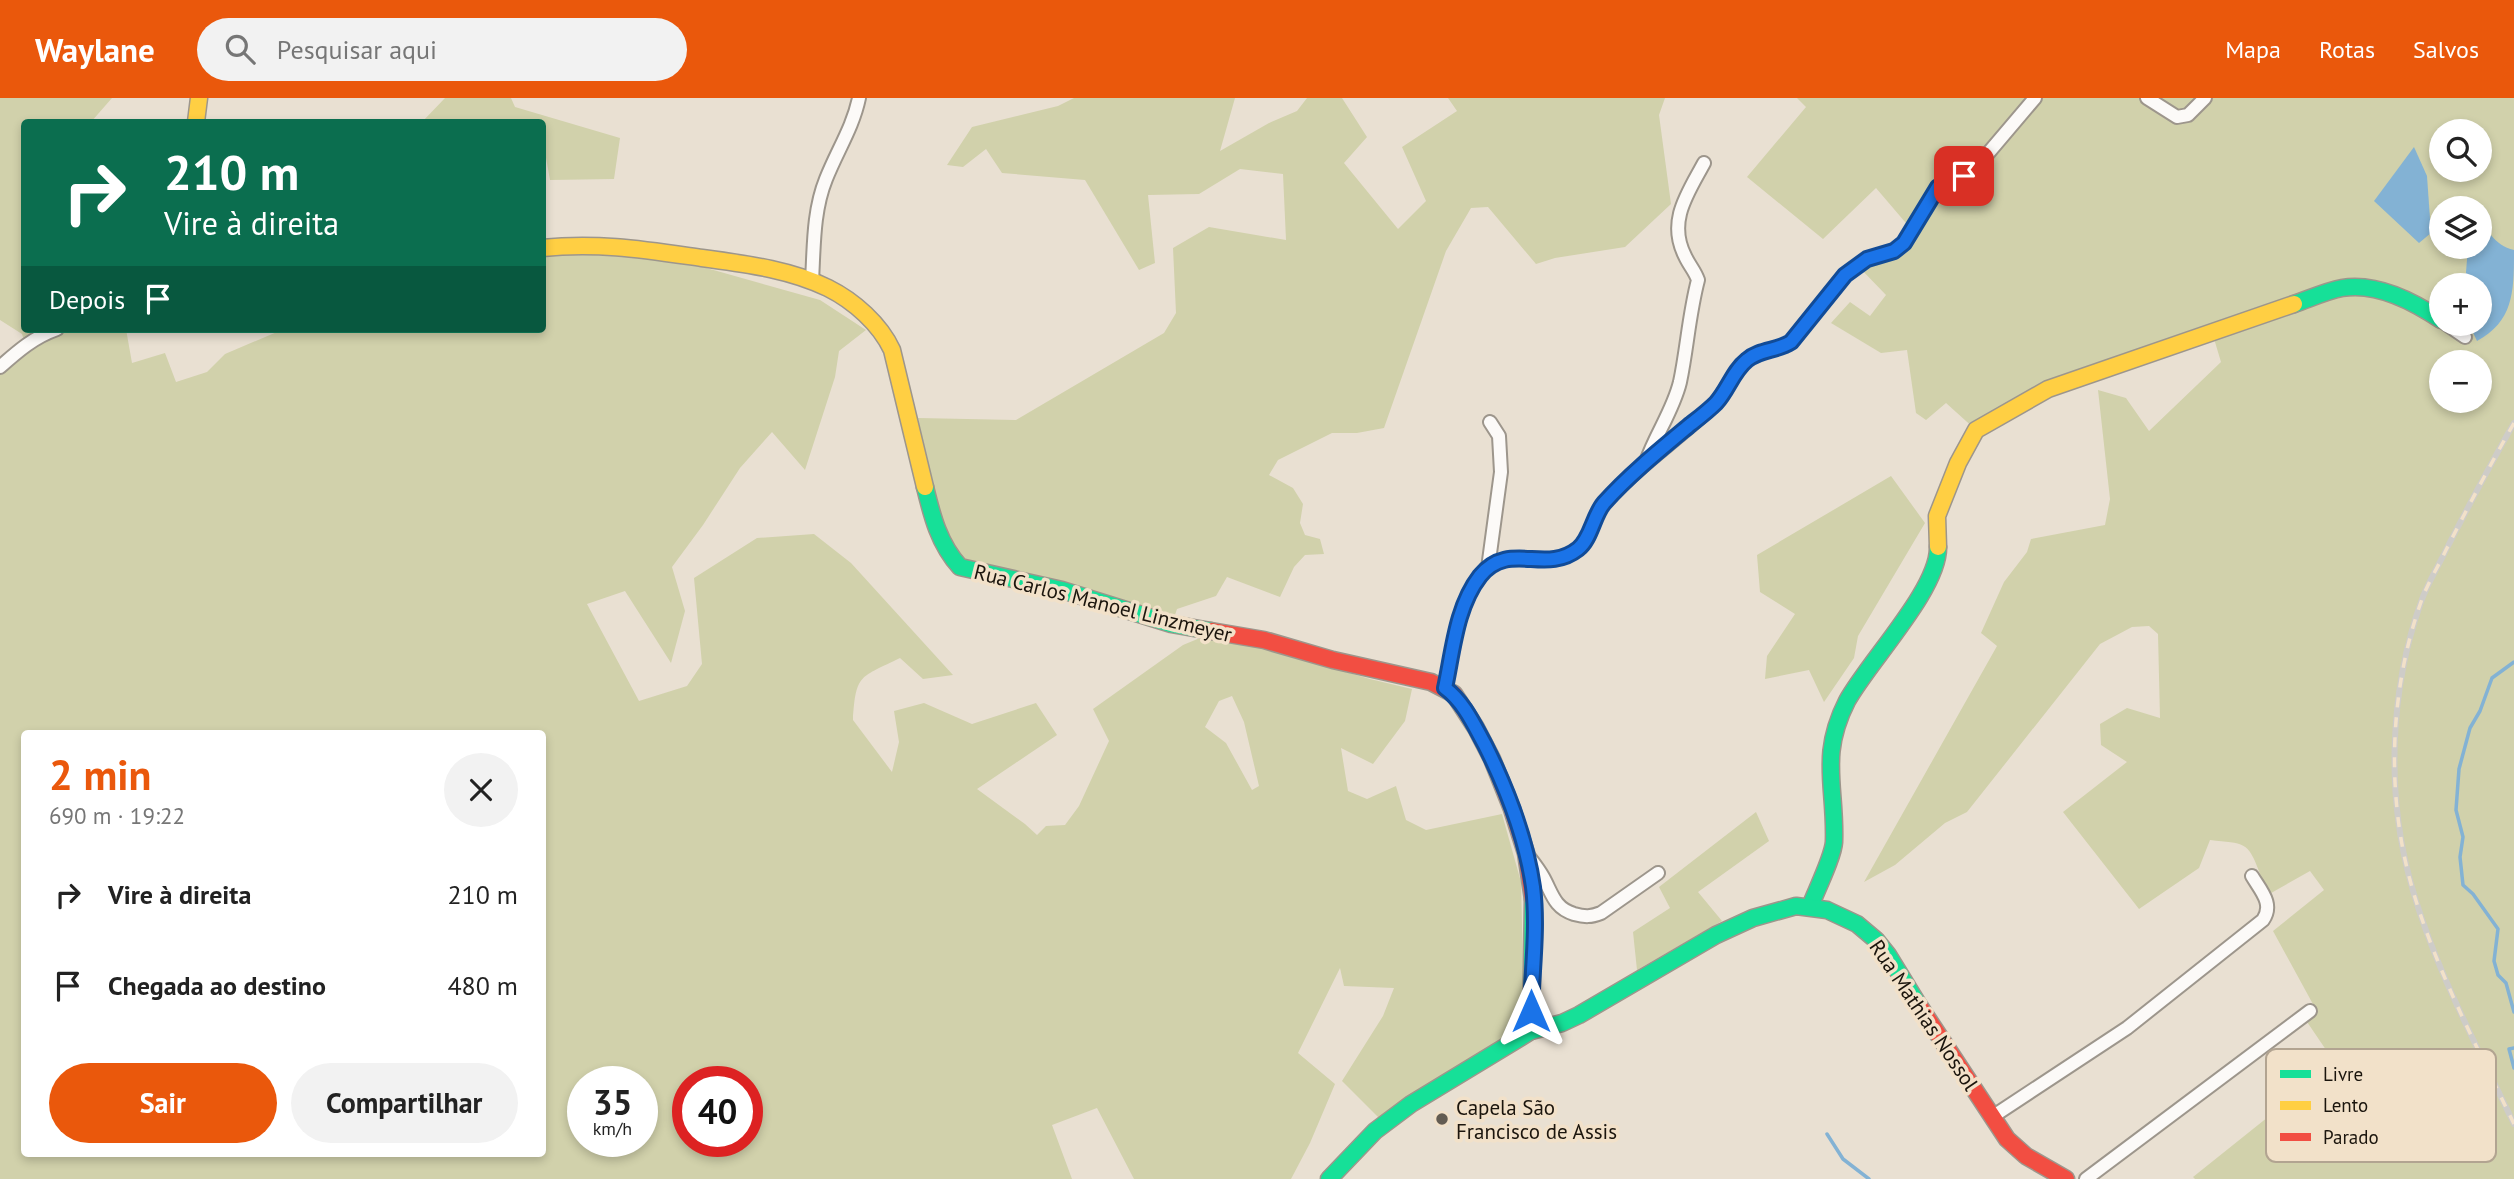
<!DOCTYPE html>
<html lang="pt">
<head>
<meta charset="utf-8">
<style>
  body { margin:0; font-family:"PT Sans",sans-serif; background:#f2f2f2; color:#222; height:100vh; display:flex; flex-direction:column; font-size:26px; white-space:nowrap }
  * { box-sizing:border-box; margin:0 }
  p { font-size:23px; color:#767676 }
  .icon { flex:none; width:38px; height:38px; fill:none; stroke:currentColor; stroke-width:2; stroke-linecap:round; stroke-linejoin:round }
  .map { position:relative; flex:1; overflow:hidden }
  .sheet { position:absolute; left:21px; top:632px; width:525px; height:427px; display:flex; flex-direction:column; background:#fff; border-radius:7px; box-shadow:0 4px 10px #0003 }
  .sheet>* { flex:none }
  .hud { position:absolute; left:21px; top:21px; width:525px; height:214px; border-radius:7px; box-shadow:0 4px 10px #0003; background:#0b6e4f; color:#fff; overflow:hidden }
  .fabs { position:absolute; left:2429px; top:21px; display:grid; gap:14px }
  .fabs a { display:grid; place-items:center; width:63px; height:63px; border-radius:50%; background:#fff; box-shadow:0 4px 10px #0003; font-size:35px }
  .speed { position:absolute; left:567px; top:968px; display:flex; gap:14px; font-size:35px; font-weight:700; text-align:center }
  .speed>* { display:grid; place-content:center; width:91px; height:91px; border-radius:50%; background:#fff; box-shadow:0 4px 10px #0003; line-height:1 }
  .speed small { font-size:18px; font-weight:400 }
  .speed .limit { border:10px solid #d22; background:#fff; color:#111 }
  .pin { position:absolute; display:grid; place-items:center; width:60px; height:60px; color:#fff; margin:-30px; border-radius:14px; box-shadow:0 4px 10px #0006 }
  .me { position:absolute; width:77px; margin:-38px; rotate:0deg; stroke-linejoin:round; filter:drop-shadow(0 0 5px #0008) }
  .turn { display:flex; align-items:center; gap:24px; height:147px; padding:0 28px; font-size:32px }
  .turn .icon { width:91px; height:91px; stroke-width:2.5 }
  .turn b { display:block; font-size:49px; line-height:60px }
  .then { display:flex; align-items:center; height:66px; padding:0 28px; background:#0003; gap:14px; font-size:26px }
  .round { display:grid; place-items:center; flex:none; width:74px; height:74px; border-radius:37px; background:#f2f2f2 }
  .head { display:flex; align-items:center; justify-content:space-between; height:119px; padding:0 28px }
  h1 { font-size:42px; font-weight:800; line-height:52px; color:#ea580c }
  .action { display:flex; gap:14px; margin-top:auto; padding:14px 28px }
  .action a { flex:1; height:80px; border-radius:42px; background:#ea580c; color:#fff; font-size:28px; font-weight:800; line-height:80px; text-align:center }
  .action a+a { background:#f2f2f2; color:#222 }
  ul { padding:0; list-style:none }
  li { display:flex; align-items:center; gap:21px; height:91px; padding:0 28px }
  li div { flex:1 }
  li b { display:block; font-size:26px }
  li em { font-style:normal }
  header { display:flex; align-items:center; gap:42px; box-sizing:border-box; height:98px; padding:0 35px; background:#ea580c; color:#fff }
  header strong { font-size:33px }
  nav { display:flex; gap:38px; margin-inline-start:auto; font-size:24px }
  .search { width:490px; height:63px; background:#f2f2f2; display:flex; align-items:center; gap:18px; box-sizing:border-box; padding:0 24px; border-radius:38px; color:#767676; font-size:26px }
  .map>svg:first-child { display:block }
  .green { fill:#d1d1ab; fill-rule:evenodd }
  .water { fill:#83b2d4 }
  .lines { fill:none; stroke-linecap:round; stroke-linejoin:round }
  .stream { stroke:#83b2d4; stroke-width:3.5 }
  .street-casing { stroke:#9d968c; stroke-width:16 }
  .fast-casing { stroke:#9d968c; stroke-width:19 }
  .slow-casing { stroke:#9d968c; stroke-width:19 }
  .jam-casing { stroke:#9d968c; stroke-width:19 }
  .street { stroke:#fcfaf8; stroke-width:12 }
  .fast { stroke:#16e098; stroke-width:16 }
  .slow { stroke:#ffcf43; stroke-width:16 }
  .jam { stroke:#f24e42; stroke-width:16 }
  .rail-casing { stroke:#ceccc8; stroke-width:6 }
  .rail { stroke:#f2e1c9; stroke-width:3.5; stroke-dasharray:10; stroke-linecap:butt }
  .route-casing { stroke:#114b97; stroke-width:18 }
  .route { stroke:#1a73e8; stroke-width:12 }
  .poi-dot { fill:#635c52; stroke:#f2e1c9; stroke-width:2.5 }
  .labels { text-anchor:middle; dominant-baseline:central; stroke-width:7; stroke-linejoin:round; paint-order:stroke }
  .street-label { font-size:21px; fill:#1b150d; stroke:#f2e1c9 }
  .poi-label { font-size:21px; fill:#1b150d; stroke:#f2e1c9; text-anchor:start }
  .key { fill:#f2e1c9; stroke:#b2a491; stroke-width:2 }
  .key-label { font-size:19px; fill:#1b150d }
</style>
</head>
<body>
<header>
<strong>Waylane</strong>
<div class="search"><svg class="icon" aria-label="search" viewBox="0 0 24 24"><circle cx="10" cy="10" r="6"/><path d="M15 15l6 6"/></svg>Pesquisar aqui</div>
<nav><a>Mapa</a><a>Rotas</a><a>Salvos</a></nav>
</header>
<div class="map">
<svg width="2514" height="1081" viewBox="0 0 2514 1081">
  <rect width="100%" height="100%" fill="#e9e0d2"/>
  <!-- green -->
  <g class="green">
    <path d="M0 0H112L91 24H24V231H126L132 265 165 255 176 284 207 274 225 256 284 231H542L543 155 671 160 820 202 866 232 839 253 835 279 805 372 772 334 740 370 703 427 672 469 685 513 671 565 625 493 587 506 639 603 687 588 702 566 694 480 757 440 814 436 851 465 953 577 923 581 900 560C860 580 856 575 853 622L892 674 899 644 894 613 924 605 972 626 1036 605 1057 637 977 691 1025 726 1037 737 1046 728 1065 727 1079 708 1109 643 1093 611 1183 547 1212 535 1370 581 1412 591 1405 623 1373 666 1341 650 1348 693 1367 701 1396 688 1406 722 1426 732 1502 716 1521 784 1524 912C1519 927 1513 934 1502 944L1380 1021 1342 983 1383 918 1394 890 1344 888 1340 870 1298 955 1335 986 1310 1045 1291 1081H1134L1097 1010 1052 1027 1072 1081H0V269L25 246 22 236 0 222ZM1232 598 1244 624 1259 688 1252 692 1226 645 1205 629 1219 603ZM24 635H542V1055H24ZM583 984H642V1043H583ZM688 984H747V1043H688Z"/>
    <path d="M445 0H511L515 9 620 40 614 81 550 82 543 43 542 24H422Z"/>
    <path d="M1074 0H1235L1220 53 1269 25 1297 13 1307 0H1342L1367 39 1344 65 1398 131 1426 103 1402 49 1457 13 1448 0H1665L1659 17 1671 106 1625 149 1555 160 1536 166 1488 109 1471 110 1446 153 1384 330 1357 335H1332L1278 362 1269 377 1293 390 1303 406 1300 425 1305 437 1320 441 1324 456 1305 457 1294 469 1280 499 1227 479 1216 498 1177 511 1173 523 973 471 948 450 931 393 918 320 1016 322 1164 235 1176 215 1173 150 1209 129 1286 142 1283 76 1240 71 1199 96 1148 97 1155 165 1139 172 1085 82 1002 75 986 51 963 69 947 67 972 29 1058 8Z"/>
    <path d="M1797 0H2514V1081H2195L2193 1079 2268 1019 2272 1023 2317 997 2314 982 2337 968 2303 918 2314 908 2273 833 2324 792 2310 773 2264 799 2253 781 2260 776C2248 742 2244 746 2210 742L2199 770 2139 811 2063 714 2127 664 2101 647 2100 626 2127 610 2160 620 2158 536 2149 528 2132 529 2100 546 1967 714 1945 725 1895 767 1864 784 1997 548 1981 535 2004 484 2027 454 2031 441 2105 427 2110 401 2098 292 2126 300 2149 333 2221 264 2212 234 2048 291 1976 332 1946 305 1926 322 1916 315 1907 252 1881 255 1831 225 1850 204 1870 218 1886 197 1857 167 1894 153 1911 131 1876 90 1823 141 1747 79 1806 9ZM2441 33H2480V72H2441ZM2441 110H2480V149H2441ZM2441 187H2480V226H2441ZM2441 264H2480V303H2441Z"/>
    <path d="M1891 378 1925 425 1858 538 1854 560 1824 604 1809 572 1765 581 1767 558 1795 516 1760 494 1757 457Z"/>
    <path d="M1756 714 1769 743 1698 794 1722 823 1637 872 1633 834 1670 810 1659 789Z"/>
  </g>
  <!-- water -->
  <g class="water">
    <path d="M2414 49 2427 78 2431 135 2419 145 2374 103Z"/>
    <path d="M2480 114C2486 132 2494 147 2514 152 2514 193 2514 223 2477 243L2469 226H2480V187H2465L2468 149H2480Z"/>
  </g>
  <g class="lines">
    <!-- stream -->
    <g class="stream">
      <path d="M2514 564 2492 580 2480 613 2470 630 2459 671 2456 712 2463 739 2460 759 2463 787 2473 796 2498 831 2494 863 2498 877 2506 885 2514 914"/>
      <path d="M2514 950 2509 951 2514 970"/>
      <path d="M1827 1036 1843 1061 1869 1081"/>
    </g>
    <!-- street casing -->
    <g class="street-casing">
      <g id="street">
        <path d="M2147 0 2177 19 2188 17 2205 0"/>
        <path d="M812 183C814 149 813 113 826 81 837 53 853 29 859 0"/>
        <path d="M2446 226 2465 239"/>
        <path d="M0 269C18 253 34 239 57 231"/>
        <path d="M1646 364C1655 337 1673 313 1680 284 1687 251 1689 216 1698 182 1695 173 1689 167 1685 158 1667 123 1688 95 1704 65"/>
        <path d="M1488 470 1501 374 1499 338 1490 324"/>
        <path d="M1445 590C1453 553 1456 509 1480 478 1510 441 1543 478 1578 451 1591 440 1593 418 1604 405 1637 369 1677 342 1712 309 1726 295 1732 274 1747 262 1760 251 1777 253 1791 244L1845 177 1867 161 1894 153 1904 145 1938 89 1964 78 1979 66 2035 0"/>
        <path d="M1526 755C1532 763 1538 770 1543 779 1552 795 1554 810 1574 816 1585 819 1591 819 1601 815L1658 775"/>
        <path d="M1992 1019 2127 930 2263 822C2274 806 2261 793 2252 778"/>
        <path d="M2086 1081 2310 913"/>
      </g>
    </g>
    <!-- fast casing -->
    <g class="fast-casing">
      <g id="fast">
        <path d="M2294 206C2309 201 2326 193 2342 190 2377 184 2413 203 2441 222"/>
        <path d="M925 389C932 418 939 446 960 469L1062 492 1171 526 1211 533"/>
        <path d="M1810 809C1816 793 1833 759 1834 744 1836 688 1819 658 1847 603 1869 563 1939 491 1938 449"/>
        <path d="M1531 933 1533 801"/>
        <path d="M1329 1081 1375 1033 1411 1006 1531 933 1562 925 1579 917 1716 837 1753 820 1796 808 1827 812 1857 826 1876 842 1888 857 1918 906"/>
      </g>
    </g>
    <!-- slow casing -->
    <g class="slow-casing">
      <g id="slow">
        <path d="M196 24 199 0"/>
        <path d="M542 150C599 144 646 152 702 160 745 166 789 171 828 190 854 203 880 226 892 252L925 389"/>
        <path d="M1938 449 1937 418 1958 365 1976 332 2048 291 2294 206"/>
      </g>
    </g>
    <!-- jam casing -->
    <g class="jam-casing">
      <g id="jam">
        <path d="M1211 533 1264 542 1333 562 1431 584 1454 596 1476 630 1492 661 1512 711 1526 755 1533 801"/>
        <path d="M1918 906 2007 1041 2026 1058 2066 1081"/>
      </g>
    </g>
    <!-- street -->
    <use href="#street" class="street"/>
    <!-- fast -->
    <use href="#fast" class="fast"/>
    <!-- slow -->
    <use href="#slow" class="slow"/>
    <!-- jam -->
    <use href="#jam" class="jam"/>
    <!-- rail casing -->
    <g class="rail-casing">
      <path id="rail" d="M2514 325C2490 367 2468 409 2446 452 2438 469 2427 486 2421 504 2390 591 2386 693 2410 782 2432 865 2477 948 2514 1026"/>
    </g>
    <!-- rail -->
    <use href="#rail" class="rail"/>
  </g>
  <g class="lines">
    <!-- route casing -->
    <g class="route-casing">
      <path id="route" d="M1531 913C1532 872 1538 830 1533 789 1526 740 1507 691 1485 647 1474 627 1464 604 1445 590 1453 553 1456 509 1480 478 1509 442 1545 477 1578 451 1591 441 1593 418 1604 405 1630 376 1661 351 1691 326 1700 319 1708 313 1716 305 1728 292 1733 273 1747 262 1760 251 1777 253 1791 244L1845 177 1867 161 1894 153 1904 145 1938 89 1964 78"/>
    </g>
    <!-- route -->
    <use href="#route" class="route"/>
  </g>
  <!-- markers -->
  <circle class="poi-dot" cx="1442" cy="1021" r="7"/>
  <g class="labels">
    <!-- street labels -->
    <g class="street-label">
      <text transform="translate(1103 505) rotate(14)">Rua Carlos Manoel Linzmeyer</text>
      <text transform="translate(1924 917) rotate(56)">Rua Mathias Nossol</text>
    </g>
    <!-- poi labels -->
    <g class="poi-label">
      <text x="1456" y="1009">Capela São<tspan x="1456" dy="24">Francisco de Assis</tspan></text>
    </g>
  </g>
  <!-- legend -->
  <rect x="2266" y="951" width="230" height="113" rx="10" class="key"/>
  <rect x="2280" y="972" width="31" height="8" fill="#16e098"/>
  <rect x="2280" y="1003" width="31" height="9" fill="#ffcf43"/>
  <rect x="2280" y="1035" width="31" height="8" fill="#f24e42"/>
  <g class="key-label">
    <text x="2323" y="983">Livre</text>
    <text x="2323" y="1014">Lento</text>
    <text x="2323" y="1046">Parado</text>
  </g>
</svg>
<div class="fabs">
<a><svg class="icon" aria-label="search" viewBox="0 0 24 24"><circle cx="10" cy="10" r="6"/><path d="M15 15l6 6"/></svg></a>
<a><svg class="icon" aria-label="layers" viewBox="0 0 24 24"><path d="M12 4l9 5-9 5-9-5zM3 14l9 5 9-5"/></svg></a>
<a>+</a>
<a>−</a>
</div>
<div class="speed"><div>35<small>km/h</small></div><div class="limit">40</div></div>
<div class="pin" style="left:1964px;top:78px;background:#d93025"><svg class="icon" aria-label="arrive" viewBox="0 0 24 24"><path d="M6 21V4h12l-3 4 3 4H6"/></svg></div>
<svg class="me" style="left:1531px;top:913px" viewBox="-20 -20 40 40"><path d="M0-17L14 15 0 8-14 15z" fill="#1a73e8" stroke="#fff" stroke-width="4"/></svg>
<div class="hud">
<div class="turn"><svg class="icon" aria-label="right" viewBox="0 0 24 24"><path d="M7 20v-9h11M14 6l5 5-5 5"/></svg><div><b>210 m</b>Vire à direita</div></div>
<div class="then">Depois<svg class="icon" aria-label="arrive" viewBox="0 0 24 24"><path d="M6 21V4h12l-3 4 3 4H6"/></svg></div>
</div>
<section class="sheet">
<div class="head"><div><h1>2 min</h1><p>690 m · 19:22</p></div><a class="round"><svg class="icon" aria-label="close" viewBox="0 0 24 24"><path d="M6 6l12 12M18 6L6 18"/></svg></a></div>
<ul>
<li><svg class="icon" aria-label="right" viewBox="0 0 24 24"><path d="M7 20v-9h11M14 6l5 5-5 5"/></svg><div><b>Vire à direita</b></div><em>210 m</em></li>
<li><svg class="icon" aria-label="arrive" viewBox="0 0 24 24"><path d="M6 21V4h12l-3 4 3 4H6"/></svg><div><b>Chegada ao destino</b></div><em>480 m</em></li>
</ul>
<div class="action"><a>Sair</a><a>Compartilhar</a></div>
</section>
</div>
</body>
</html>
